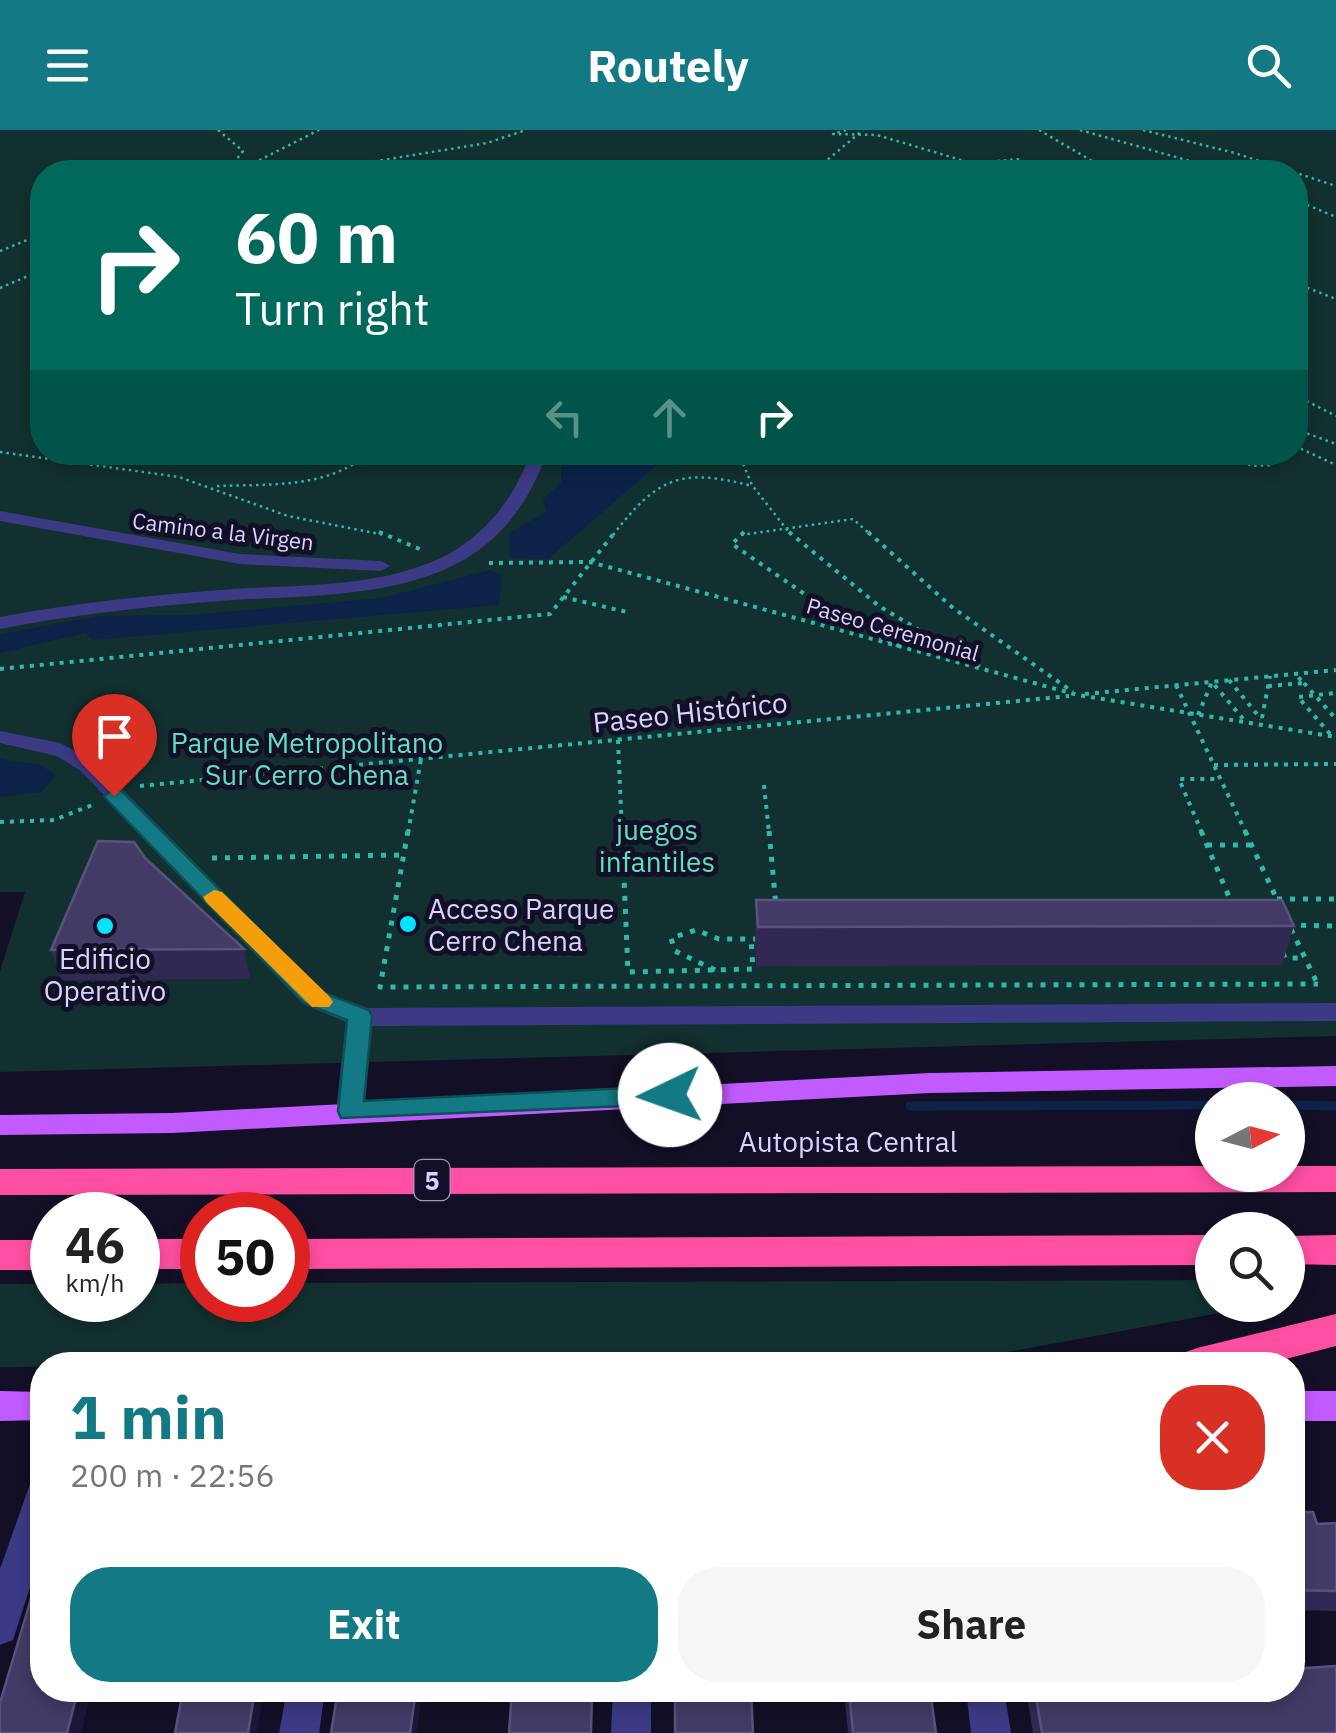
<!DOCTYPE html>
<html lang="en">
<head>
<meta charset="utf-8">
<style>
  body { margin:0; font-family:"IBM Plex Sans",sans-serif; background:#f6f6f6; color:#222; height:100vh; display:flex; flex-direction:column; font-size:38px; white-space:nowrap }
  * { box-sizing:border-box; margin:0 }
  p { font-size:32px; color:#767676 }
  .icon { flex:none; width:55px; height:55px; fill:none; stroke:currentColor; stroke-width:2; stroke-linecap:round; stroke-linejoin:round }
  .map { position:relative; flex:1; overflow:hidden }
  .sheet { position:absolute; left:30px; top:1222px; width:1275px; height:350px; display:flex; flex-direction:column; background:#fff; border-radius:40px; box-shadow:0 5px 15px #0003 }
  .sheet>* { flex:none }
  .top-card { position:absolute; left:30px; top:30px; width:1278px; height:305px; border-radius:40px; box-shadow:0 5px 15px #0003; background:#00695c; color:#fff; overflow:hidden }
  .needle { width:65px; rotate:84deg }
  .fabs { position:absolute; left:1195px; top:952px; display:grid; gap:20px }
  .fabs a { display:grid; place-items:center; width:110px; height:110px; border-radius:50%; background:#fff; box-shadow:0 5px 15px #0003; font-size:50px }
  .speed { position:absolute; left:30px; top:1062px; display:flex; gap:20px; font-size:50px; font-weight:700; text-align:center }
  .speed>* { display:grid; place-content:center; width:130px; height:130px; border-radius:50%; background:#fff; box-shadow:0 5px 15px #0003; line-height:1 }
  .speed small { font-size:25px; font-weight:400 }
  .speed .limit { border:15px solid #d22; background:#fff; color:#111 }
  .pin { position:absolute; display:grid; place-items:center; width:85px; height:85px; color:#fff; margin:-102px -42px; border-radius:50% 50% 50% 0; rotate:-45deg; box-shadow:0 0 10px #0007 }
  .pin .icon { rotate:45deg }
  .me { position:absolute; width:110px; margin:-55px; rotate:267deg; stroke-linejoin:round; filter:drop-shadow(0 0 8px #0008) }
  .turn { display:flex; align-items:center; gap:35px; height:210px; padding:0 40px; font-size:45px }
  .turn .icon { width:130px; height:130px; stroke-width:2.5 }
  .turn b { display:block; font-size:70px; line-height:85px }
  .lanes { display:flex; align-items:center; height:95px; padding:0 40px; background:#0003; justify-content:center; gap:50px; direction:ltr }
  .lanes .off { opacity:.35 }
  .round { display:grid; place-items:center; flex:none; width:105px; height:105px; border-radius:40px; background:#f6f6f6 }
  .head { display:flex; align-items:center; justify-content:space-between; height:170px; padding:0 40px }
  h1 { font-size:60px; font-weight:700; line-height:75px; color:#137a85 }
  .primary-button { display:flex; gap:20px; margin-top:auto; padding:20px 40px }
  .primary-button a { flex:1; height:115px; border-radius:40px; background:#137a85; color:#fff; font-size:40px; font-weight:700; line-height:115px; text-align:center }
  .primary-button a+a { background:#f6f6f6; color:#222 }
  header { display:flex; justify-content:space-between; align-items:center; height:130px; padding:0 40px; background:#137a85; color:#fff; font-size:45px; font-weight:700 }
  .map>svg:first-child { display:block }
  .green { fill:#12302f; fill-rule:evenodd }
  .water { fill:#0c2248 }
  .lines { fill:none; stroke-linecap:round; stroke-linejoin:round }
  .stream { stroke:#0c2248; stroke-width:9 }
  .path-far2 { stroke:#2fb8b0; stroke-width:2.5; stroke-dasharray:2.5 4; stroke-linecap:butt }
  .path-far1 { stroke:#2fb8b0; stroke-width:4; stroke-dasharray:4 6; stroke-linecap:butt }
  .path { stroke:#2fb8b0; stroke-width:5; stroke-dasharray:5 8; stroke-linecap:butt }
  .minor { fill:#3d3a85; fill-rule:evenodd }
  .major { fill:#c25bff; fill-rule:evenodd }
  .highway { fill:#ff4fa3; fill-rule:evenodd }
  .wall { fill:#312854 }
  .shaded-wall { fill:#1d163a }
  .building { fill:#433a66; stroke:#5a527e; stroke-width:2.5 }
  .route { fill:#137a85; stroke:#0c4f56; stroke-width:2.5 }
  .slow { fill:#f59e0b }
  .poi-dot { fill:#00e5ff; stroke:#130f26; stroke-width:4 }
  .labels { text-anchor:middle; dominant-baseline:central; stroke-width:10; stroke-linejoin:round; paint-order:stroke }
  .far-street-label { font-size:22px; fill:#d9d4ff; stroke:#130f26 }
  .shield { fill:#130f26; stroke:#9e99be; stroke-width:2.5 }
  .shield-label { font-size:25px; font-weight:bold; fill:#d9d4ff }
  .street-label { font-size:28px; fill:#d9d4ff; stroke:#130f26 }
  .park-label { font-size:28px; fill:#5fe0c0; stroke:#130f26 }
  .poi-label { font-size:28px; fill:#d9d4ff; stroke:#130f26; text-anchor:start }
</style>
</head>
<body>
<header><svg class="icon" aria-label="menu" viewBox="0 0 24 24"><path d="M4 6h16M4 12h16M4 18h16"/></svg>Routely<svg class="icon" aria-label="search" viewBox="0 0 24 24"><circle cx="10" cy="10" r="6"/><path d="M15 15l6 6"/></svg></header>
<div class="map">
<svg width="1336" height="1603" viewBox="0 0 1336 1603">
  <rect width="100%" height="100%" fill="#130f26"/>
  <!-- green -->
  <g class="green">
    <path d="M0 0H1336V906L0 942V841L25 762H0ZM42 42H1295V322H42Z"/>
    <path d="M1212 1150V1175H1263L942 1234 0 1237V1154H52V1170H138V1154L202 1153V1170H288V1153Z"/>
  </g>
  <!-- water -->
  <g class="water">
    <path d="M568 322 671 323 548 429 510 428 509 403 546 382 543 369 561 353V333Z"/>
    <path d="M490 440 502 445 499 475 93 510 85 503 0 523V504L99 486 191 485 382 468Z"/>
    <path d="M0 629 41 635 56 646 41 662 0 667Z"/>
  </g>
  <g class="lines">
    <!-- stream -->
    <g class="stream">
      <path d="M1288 975 1336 976"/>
      <path d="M910 976 1212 975"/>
    </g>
    <!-- path-far2 -->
    <g class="path-far2">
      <path d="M218 0 243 21 233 34 245 42"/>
      <path d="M846 0 833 4 877 5 971 33 1021 29 1018 33 1028 42"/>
      <path d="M1039 0 1111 42"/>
      <path d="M1080 0 1229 42"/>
      <path d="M1143 0 1235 23 1336 56"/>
      <path d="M236 42 319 0"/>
      <path d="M310 42 487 13 526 0"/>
      <path d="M813 42 863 0"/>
      <path d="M1295 70 1336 87"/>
      <path d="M0 121 42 104"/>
      <path d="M1295 153 1336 169"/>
      <path d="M0 158 42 140"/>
      <path d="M1295 265 1336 286"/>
      <path d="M1295 299 1336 314"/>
      <path d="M1295 316 1336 335"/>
      <path d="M0 322 179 347 288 386 385 405"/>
      <path d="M738 322 752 355 791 405"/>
      <path d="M1233 322 1251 336 1273 335 1265 322"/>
      <path d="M217 356C270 354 328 359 370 322"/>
      <path d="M613 405C657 348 680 337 752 356"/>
      <path d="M741 405 853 389 871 405"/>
    </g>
    <!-- path-far1 -->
    <g class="path-far1">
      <path d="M379 402 422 420"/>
      <path d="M744 402 732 414 832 483 899 516"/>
      <path d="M789 402 879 476 984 539"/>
      <path d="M868 402 953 478 1073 562"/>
      <path d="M489 433 590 432 1078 565 1336 607"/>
      <path d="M563 467 631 483"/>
      <path d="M0 539 550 484 615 402"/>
      <path d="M1229 550 1261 589"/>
      <path d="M1304 553 1336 589"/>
      <path d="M1176 555 1246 703"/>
      <path d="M1268 556 1304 553 1296 545"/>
      <path d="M1085 564 1336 540"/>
      <path d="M1198 585 1212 552 1244 590"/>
      <path d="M1262 588 1270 546"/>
      <path d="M1330 604 1298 567 1336 563"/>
      <path d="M618 610 622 703"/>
      <path d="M1214 635 1336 634"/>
      <path d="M764 655 769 703"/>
      <path d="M140 656 1069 566"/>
      <path d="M0 692 54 690 92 675"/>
      <path d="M408 703 421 629"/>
      <path d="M1202 703 1179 649H1220"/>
    </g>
    <!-- path -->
    <g class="path">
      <path d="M408 701 380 857 1318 854"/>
      <path d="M622 701 628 842 753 839 751 809"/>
      <path d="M769 701 776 776"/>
      <path d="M1201 701 1232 774"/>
      <path d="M1245 701 1280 776"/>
      <path d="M1207 715H1251"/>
      <path d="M212 728 404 725"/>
      <path d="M1277 769H1336"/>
      <path d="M1288 795 1336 796"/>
      <path d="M1291 799 1319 857"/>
      <path d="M1283 823 1285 828H1304"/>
      <path d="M715 840 675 821 671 808 696 800 719 809H760"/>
    </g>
    <!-- minor -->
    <g class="minor">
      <path d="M531 322H547C532 366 506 405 465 429 395 470 298 465 219 471 146 477 73 484 0 499V487C73 473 146 466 220 460 294 454 385 460 452 422 491 399 516 364 531 322Z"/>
      <path d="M0 381 240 424 381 431 390 436 381 441 240 434 0 391Z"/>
      <path d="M0 601 60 613 96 632 321 862 368 878 1336 873V891L372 896 364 981 360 988H340L336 981 346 892 303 874 81 641 57 626 0 613Z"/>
      <path d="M42 1349V1420L13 1510 0 1515V1439L30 1354Z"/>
      <path d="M287 1560H325L319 1603H279Z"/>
      <path d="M613 1560H651V1603H611Z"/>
      <path d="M966 1560H1004L1011 1603H971Z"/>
    </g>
    <!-- major -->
    <g class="major">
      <path d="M1336 936V956L930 963 172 1003 0 1005V985L172 983 930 943Z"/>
      <path d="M0 1261 42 1262V1290L0 1291Z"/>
      <rect x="1292" y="1261" width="44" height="30"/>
    </g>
    <!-- highway -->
    <g class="highway">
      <path d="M1212 1036V1045H1288V1036H1336V1062L0 1065V1039Z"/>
      <path d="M1212 1105V1135L288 1139V1109Z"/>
      <path d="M1336 1105V1135L1288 1134V1106Z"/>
      <rect x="138" y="1109" width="64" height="30"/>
      <rect x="0" y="1110" width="52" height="30"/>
      <path d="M1336 1184V1216L1262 1235H1177L1183 1223 1197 1218Z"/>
    </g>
  </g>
  <!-- wall -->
  <g class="wall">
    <path d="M145 728 244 819 250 849 61 850 51 820Z"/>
    <path d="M756 770 1294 796 1282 835 756 836 755 809Z"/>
    <path d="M1292 1382 1317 1394 1336 1393V1481L1292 1480Z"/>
    <path d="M844 1560H930L936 1603H848Z"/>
    <path d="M1026 1560H1292L1336 1603H1033Z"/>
  </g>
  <!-- shaded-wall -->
  <g class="shaded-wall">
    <path d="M78 1560H92L81 1603H67Z"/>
    <path d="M255 1560H264L257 1603H248Z"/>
    <path d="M416 1560H422L417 1603H410Z"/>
    <path d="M592 1560H593L592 1603H591Z"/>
  </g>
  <!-- building -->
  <g class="building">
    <path d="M98 711 134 712 145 728 244 819 51 820Z"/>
    <path d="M756 770H1282L1294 796 758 797Z"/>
    <path d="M1292 1382H1313L1317 1394 1336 1393V1461L1292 1460Z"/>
    <path d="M42 1432V1560H78L67 1603H0V1573Z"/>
    <path d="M1336 1536V1603H1042L1035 1560H1292V1539Z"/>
    <path d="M183 1560H255L248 1603H175Z"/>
    <path d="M338 1560H416L410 1603H331Z"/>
    <path d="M512 1560H592L591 1603H509Z"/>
    <path d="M675 1560H751L753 1603H675Z"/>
    <path d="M849 1560H930L936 1603H853Z"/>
  </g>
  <!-- route -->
  <path class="route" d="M114 659 122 661 321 862 369 880 372 886 364 971 670 956 682 965 670 974 341 988 338 981 347 890 304 873 107 670 104 666Z"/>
  <!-- slow -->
  <path class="slow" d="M214 760 222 762 329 866 333 872 329 877H312L206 772 203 767Z"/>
  <!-- markers -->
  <g class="poi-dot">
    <circle cx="408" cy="794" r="10"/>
    <circle cx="105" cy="796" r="10"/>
  </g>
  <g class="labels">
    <!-- far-street labels -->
    <g class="far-street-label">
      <text transform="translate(223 401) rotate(7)">Camino a la Virgen</text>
      <text transform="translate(893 499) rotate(16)">Paseo Ceremonial</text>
    </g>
    <!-- shield labels -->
    <rect class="shield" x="414.5" y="1030" width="35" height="40" rx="8"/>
    <g class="shield-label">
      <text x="432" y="1050">5</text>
    </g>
    <!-- street labels -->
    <g class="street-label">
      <text transform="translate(690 582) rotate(-6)">Paseo Histórico</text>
      <text x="848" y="1011">Autopista Central</text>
    </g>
    <!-- park labels -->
    <g class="park-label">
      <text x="307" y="612">Parque Metropolitano<tspan x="307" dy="32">Sur Cerro Chena</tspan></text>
      <text x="657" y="699">juegos<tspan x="657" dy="32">infantiles</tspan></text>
    </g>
    <!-- poi labels -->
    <g class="poi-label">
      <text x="428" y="778">Acceso Parque<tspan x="428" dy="32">Cerro Chena</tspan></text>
      <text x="105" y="828" text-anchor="middle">Edificio<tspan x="105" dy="32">Operativo</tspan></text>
    </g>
  </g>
</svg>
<div class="fabs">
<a><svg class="needle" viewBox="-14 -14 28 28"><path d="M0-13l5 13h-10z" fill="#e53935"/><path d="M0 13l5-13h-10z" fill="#767676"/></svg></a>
<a><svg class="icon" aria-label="search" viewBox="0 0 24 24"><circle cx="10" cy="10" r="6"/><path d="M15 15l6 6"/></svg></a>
</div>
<div class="speed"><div>46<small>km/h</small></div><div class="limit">50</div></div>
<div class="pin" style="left:114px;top:666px;background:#d93025"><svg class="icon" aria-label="arrive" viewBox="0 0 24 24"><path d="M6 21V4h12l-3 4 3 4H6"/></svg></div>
<svg class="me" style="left:670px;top:965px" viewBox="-20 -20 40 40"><circle r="19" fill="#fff"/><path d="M0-13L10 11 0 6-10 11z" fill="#137a85"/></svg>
<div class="top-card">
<div class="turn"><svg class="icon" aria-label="right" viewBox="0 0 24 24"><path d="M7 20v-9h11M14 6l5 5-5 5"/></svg><div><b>60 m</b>Turn right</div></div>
<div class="lanes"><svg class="icon off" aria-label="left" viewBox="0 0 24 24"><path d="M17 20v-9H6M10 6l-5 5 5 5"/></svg><svg class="icon off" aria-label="ahead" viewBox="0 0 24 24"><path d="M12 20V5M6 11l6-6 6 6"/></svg><svg class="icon" aria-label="right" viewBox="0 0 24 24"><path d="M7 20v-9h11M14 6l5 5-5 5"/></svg></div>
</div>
<section class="sheet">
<div class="head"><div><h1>1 min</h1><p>200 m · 22:56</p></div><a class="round" style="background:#d93025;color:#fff"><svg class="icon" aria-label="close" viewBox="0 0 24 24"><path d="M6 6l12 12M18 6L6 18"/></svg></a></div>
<div class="primary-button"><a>Exit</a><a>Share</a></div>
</section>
</div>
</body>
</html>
